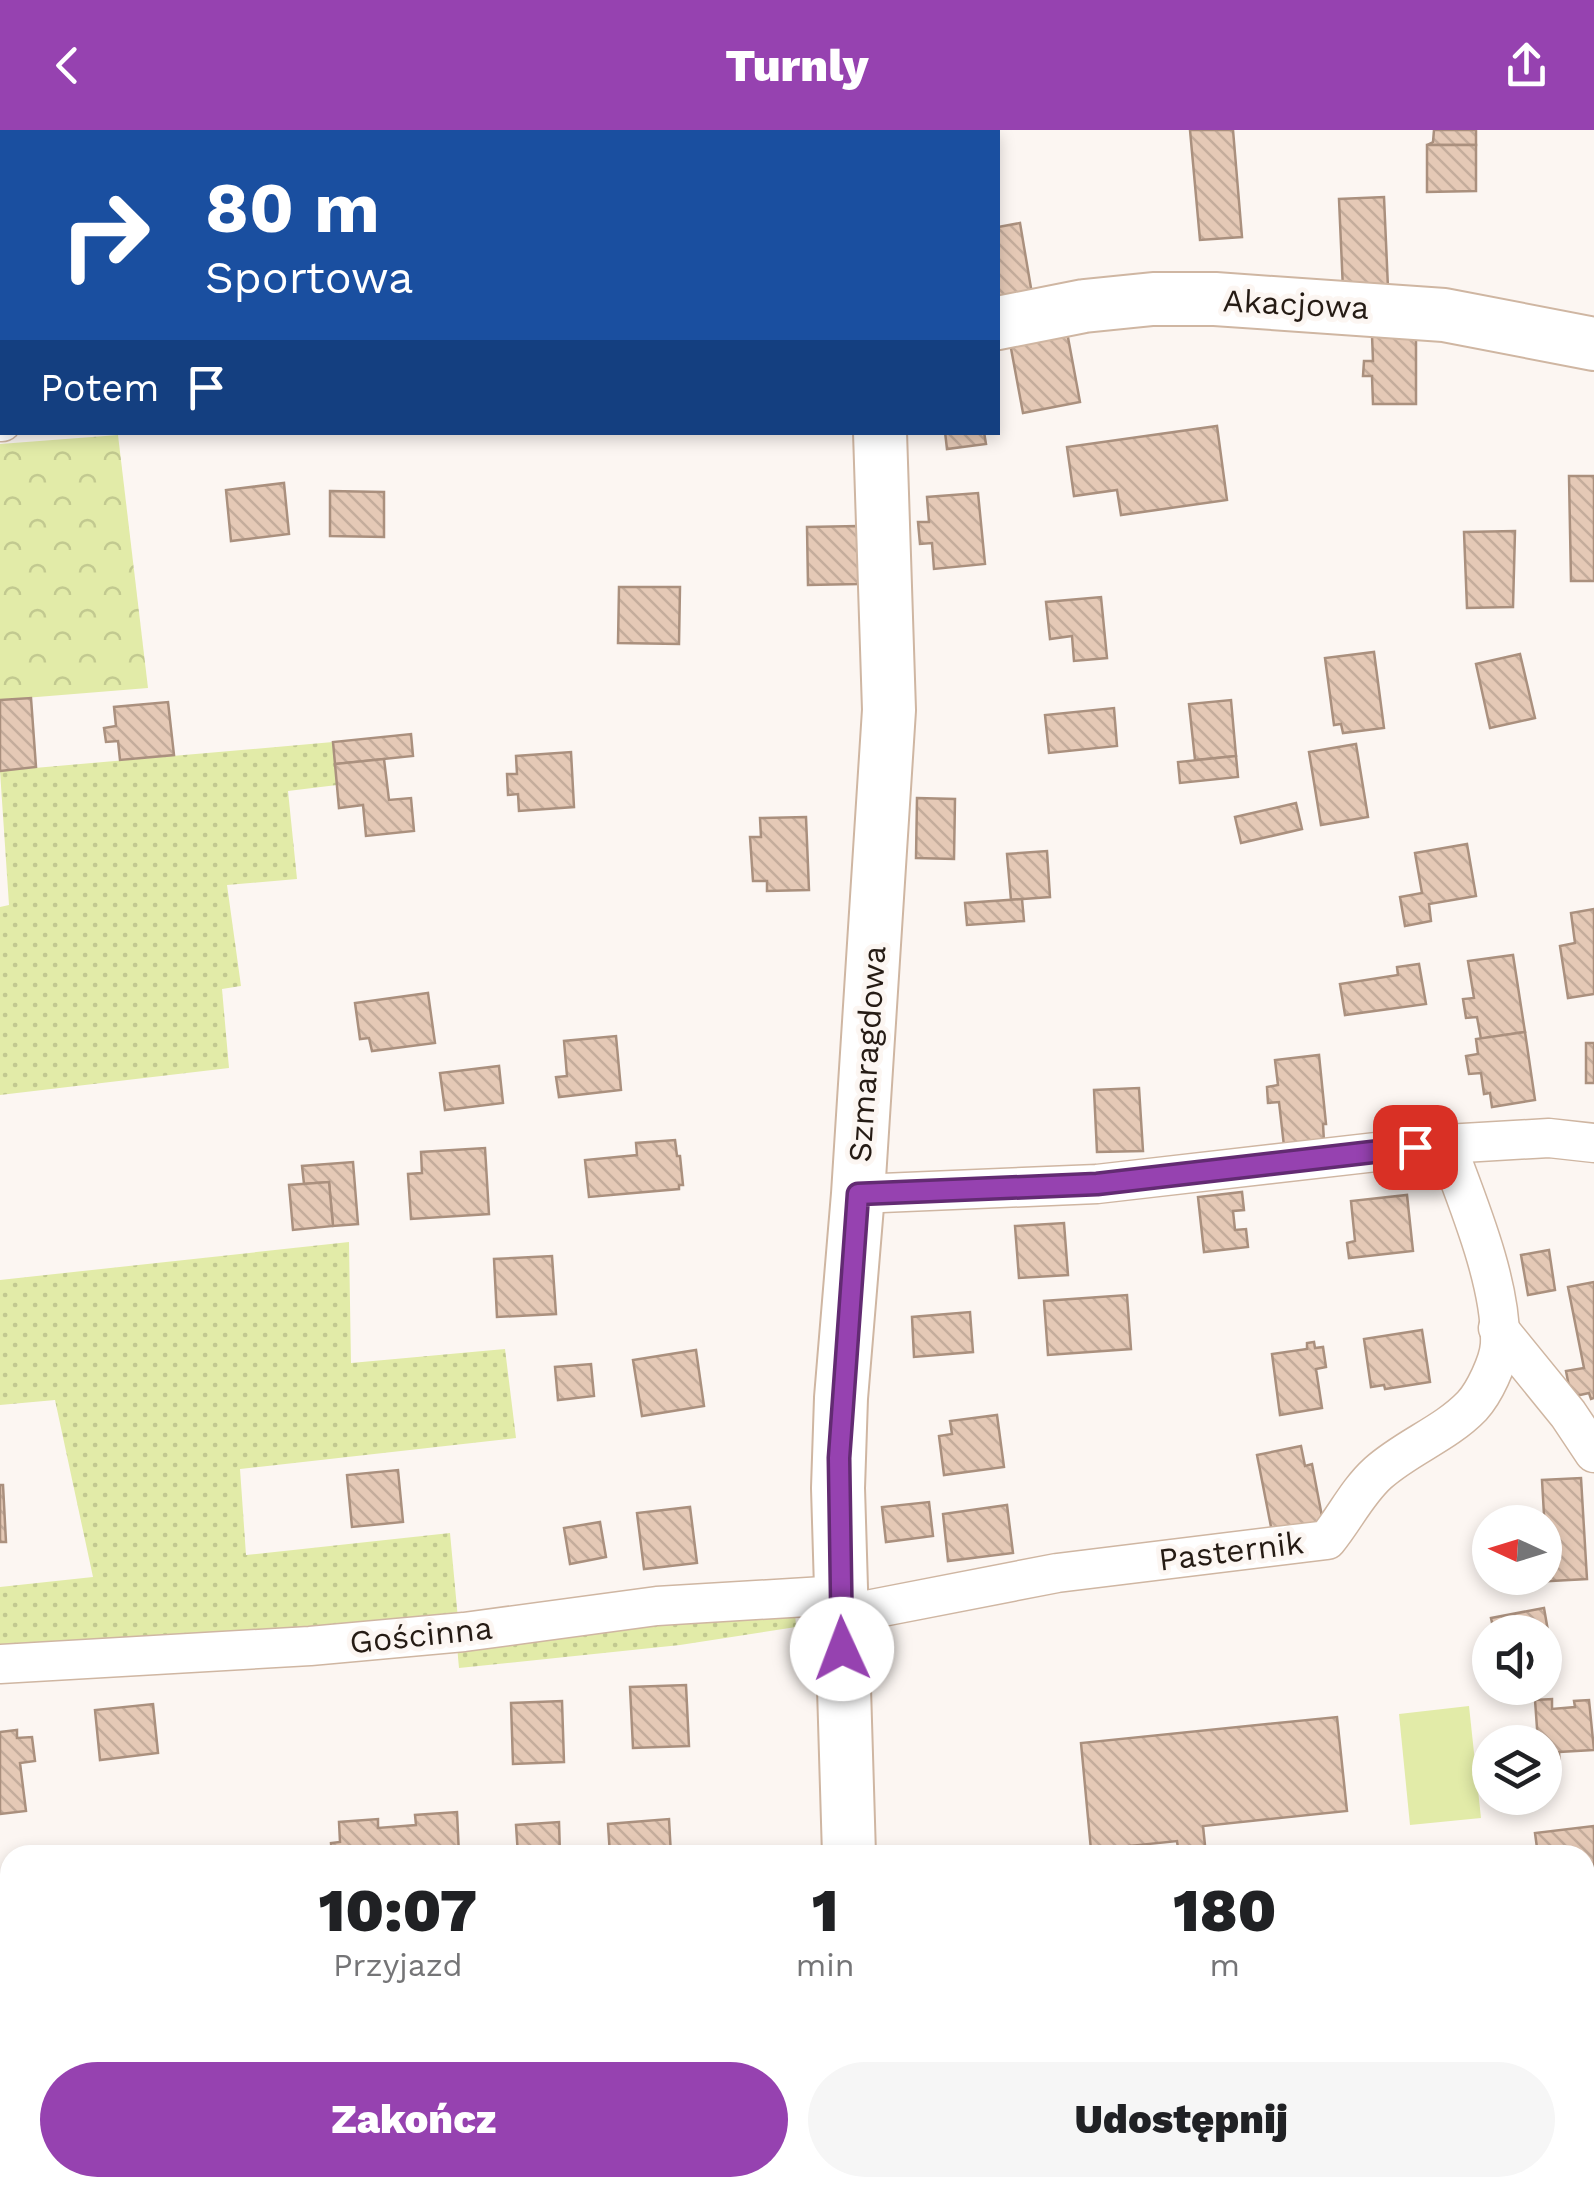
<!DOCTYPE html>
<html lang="pl">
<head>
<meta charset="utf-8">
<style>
  body { margin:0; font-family:"Work Sans",sans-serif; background:#f6f6f6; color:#202124; height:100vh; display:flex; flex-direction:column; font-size:38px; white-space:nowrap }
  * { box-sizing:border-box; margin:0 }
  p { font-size:32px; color:#757577 }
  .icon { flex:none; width:55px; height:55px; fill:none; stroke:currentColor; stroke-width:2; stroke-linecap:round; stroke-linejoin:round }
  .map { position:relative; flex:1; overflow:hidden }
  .details { position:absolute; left:0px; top:1715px; width:1595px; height:352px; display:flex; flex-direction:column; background:#fff; border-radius:30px 30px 0 0; box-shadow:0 5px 15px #0003 }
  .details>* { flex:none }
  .top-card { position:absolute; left:0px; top:0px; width:1000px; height:305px; box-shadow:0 5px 15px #0003; background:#1a4fa0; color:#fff; overflow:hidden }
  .needle { width:65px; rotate:274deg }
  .tools { position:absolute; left:1472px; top:1375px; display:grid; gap:20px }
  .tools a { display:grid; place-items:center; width:90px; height:90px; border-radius:50%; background:#fff; box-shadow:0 5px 15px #0003; font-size:50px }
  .pin { position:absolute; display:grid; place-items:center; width:85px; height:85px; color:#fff; margin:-42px; border-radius:20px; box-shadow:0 5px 15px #0006 }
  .me { position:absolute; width:110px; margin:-55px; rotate:358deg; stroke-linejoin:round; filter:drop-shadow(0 0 8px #0008) }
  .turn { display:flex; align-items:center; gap:35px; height:210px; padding:0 40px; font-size:45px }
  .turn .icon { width:130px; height:130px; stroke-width:2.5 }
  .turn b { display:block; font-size:70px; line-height:85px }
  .then { display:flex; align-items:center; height:95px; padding:0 40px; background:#0003; gap:20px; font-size:38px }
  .eta { display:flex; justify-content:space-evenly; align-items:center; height:170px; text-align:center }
  .eta b { font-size:60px; font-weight:800; line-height:70px }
  .button { display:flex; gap:20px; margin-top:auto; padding:20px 40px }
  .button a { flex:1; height:115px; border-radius:60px; background:#9642b0; color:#fff; font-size:40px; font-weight:800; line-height:115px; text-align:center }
  .button a+a { background:#f6f6f6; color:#202124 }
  header { display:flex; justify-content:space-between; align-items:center; height:130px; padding:0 40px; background:#9642b0; color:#fff; font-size:45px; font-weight:800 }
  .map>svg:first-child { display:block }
  .grass { fill:url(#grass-dots) }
  .forest { fill:url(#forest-crowns) }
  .green { fill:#e2eba8 }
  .building { fill:url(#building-back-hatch); stroke:#aa907e; stroke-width:2.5 }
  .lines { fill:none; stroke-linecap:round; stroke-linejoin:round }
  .street-casing { stroke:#cfb6a2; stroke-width:41 }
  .secondary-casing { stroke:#cfb6a2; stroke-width:56 }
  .street { stroke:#fff; stroke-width:38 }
  .secondary { stroke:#fff; stroke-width:52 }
  .route-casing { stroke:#622b72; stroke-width:25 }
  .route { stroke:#9642b0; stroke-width:18 }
  .labels { text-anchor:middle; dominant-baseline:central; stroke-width:10; stroke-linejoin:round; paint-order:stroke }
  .street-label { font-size:32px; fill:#251b14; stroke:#fcf6f2 }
</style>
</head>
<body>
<header><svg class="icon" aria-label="back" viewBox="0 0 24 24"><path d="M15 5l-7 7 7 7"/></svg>Turnly<svg class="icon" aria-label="share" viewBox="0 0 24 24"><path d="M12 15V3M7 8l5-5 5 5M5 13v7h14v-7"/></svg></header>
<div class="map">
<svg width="1594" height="2066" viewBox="0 0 1594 2066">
  <defs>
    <pattern id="grass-dots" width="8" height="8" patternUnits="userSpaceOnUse" patternTransform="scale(2.5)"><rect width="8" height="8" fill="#e2eba8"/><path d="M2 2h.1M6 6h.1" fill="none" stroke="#c2c990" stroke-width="1.8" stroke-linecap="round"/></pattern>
    <pattern id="forest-crowns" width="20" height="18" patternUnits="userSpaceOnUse" patternTransform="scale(2.5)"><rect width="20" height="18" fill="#e2eba8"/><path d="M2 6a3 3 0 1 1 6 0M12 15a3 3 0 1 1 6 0" fill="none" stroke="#c2c990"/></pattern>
    <pattern id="building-back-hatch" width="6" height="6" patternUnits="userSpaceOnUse" patternTransform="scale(2.5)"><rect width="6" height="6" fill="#e5c9b6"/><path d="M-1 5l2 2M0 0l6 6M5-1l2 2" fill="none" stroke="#c4ac9c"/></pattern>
  </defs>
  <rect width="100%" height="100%" fill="#fcf6f2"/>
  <!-- grass -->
  <g class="grass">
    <path d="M333 612 337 655 288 661 297 749 227 755 241 856 222 859 229 938 0 965V777L9 775 0 641Z"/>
    <path d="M349 1112 351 1233 505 1219 516 1308 240 1339 246 1425 450 1403 458 1489 0 1521V1457L93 1447 55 1270 0 1275V1150Z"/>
    <path d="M795 1480 796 1497 680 1515 459 1538 457 1516Z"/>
  </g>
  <!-- forest -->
  <path class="forest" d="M118 305 148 558 0 570V314Z"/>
  <!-- green -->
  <path class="green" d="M1469 1576 1481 1688 1410 1695 1399 1584Z"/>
  <!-- building -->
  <g class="building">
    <path d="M1190 0H1233L1242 107 1200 110Z"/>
    <path d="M1434 0H1476V15H1427L1433 12Z"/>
    <path d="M1427 15H1476V61L1427 62Z"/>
    <path d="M1384 67 1388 158 1343 160 1339 69Z"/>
    <path d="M1020 93 1032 164 998 170V97Z"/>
    <path d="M1067 202 1080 272 1023 283 1010 213Z"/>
    <path d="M1372 205H1416V274H1373L1372 246H1363L1364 231H1373Z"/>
    <path d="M1217 296 1227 370 1121 385 1117 360 1074 366 1067 317Z"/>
    <path d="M945 302H984L986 314 947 319Z"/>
    <path d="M1569 346H1594V451H1571Z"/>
    <path d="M284 353 289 404 231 411 226 360Z"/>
    <path d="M330 361 384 362V407L330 406Z"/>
    <path d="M978 363 985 434 934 439 932 413 920 414 918 392H929L927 367Z"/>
    <path d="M858 396 859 454 808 455 807 397Z"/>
    <path d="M1515 401 1513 477 1467 478 1464 402Z"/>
    <path d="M619 457H680L679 514 618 513Z"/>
    <path d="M1101 467 1107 528 1074 531 1072 506 1050 509 1046 472Z"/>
    <path d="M1374 522 1384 598 1343 603 1341 594 1334 595 1325 528Z"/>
    <path d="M1520 524 1535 588 1490 598 1476 534Z"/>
    <path d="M31 568 36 637 0 641V570Z"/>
    <path d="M1231 570 1236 626 1195 630 1189 574Z"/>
    <path d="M168 572 174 625 120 630 118 611 106 612 104 598 116 596 114 577Z"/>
    <path d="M1114 578 1117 616 1049 623 1045 585Z"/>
    <path d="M411 604 413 626 335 634 333 612Z"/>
    <path d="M1356 614 1368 687 1321 695 1309 622Z"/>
    <path d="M571 622 574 677 519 681 518 664 508 665 507 644H517L516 626Z"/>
    <path d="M1236 626 1238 647 1180 653 1178 632Z"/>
    <path d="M384 629 389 670 411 668 414 701 366 706 363 675 339 678 335 634Z"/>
    <path d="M917 668 955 669 954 729 916 728Z"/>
    <path d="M1296 673 1302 699 1241 713 1235 687Z"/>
    <path d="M806 687 809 760 767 761V751H753L750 707H761L760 688Z"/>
    <path d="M1467 714 1476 766 1429 774 1431 791 1405 796 1400 767 1422 763 1415 723Z"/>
    <path d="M1047 721 1050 767 1011 770 1007 724Z"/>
    <path d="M1022 769 1024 791 967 795 965 773Z"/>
    <path d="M1594 779V864L1568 868 1560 816 1575 813 1571 783Z"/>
    <path d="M1513 825 1525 902 1481 909 1477 887 1466 888 1463 869 1474 868 1468 831Z"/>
    <path d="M1419 834 1426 874 1345 885 1340 854 1398 845 1397 837Z"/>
    <path d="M428 863 435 913 372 921 369 908 360 909 355 873Z"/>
    <path d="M1525 902 1535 970 1492 977 1490 963 1484 964 1481 943 1469 944 1466 926 1478 924 1476 909Z"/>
    <path d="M616 906 621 960 559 967 556 947 567 946 564 911Z"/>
    <rect x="1586" y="913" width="8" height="40"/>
    <path d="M1319 925 1326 994H1323L1324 1012 1284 1016 1279 972 1268 973 1267 957 1278 955 1275 930Z"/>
    <path d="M499 936 503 973 445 980 440 943Z"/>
    <path d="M1139 958 1143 1021 1097 1022 1094 960Z"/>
    <path d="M675 1010 677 1026H680L683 1055H679V1059L589 1067 585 1030 637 1025 636 1013Z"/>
    <path d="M485 1018 489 1084 411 1089 408 1044 422 1043 421 1022Z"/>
    <path d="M353 1032 358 1094 333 1096 329 1052 304 1054 302 1036Z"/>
    <path d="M329 1052 333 1096 293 1100 289 1055Z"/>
    <path d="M1242 1062 1244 1080 1233 1081 1235 1100 1246 1099 1248 1117 1204 1122 1198 1067Z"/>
    <path d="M1407 1065 1413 1121 1349 1128 1347 1113 1355 1111 1351 1071Z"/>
    <path d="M1064 1093 1068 1145 1019 1148 1015 1096Z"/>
    <path d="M1549 1120 1555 1160 1528 1165 1521 1125Z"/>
    <path d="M552 1126 556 1184 497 1187 494 1129Z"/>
    <path d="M1594 1152V1268L1591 1269 1589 1263 1571 1267 1566 1241 1584 1238 1568 1157Z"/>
    <path d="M1127 1165 1131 1219 1048 1225 1044 1171Z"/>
    <path d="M970 1182 973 1222 914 1227 912 1187Z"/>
    <path d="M1422 1200 1430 1252 1385 1259 1384 1255 1371 1257 1364 1209Z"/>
    <path d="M1314 1212 1315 1218 1323 1217 1326 1237 1316 1239 1322 1278 1280 1285 1272 1224 1307 1219V1213Z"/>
    <path d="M696 1220 704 1276 642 1286 633 1230Z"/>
    <path d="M591 1234 594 1266 558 1270 555 1237Z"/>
    <path d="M997 1285 1004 1337 944 1345 939 1306 952 1304 950 1291Z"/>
    <path d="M1301 1316 1305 1336 1312 1334 1324 1397 1273 1407 1257 1325Z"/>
    <path d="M398 1340 403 1392 352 1397 347 1345Z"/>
    <path d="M1581 1348 1587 1449 1534 1452V1448H1545V1392H1530V1386L1544 1385 1542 1350Z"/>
    <path d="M0 1355H3L6 1412H0Z"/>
    <path d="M929 1372 933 1406 886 1412 882 1377Z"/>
    <path d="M1007 1375 1013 1423 948 1431 943 1384Z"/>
    <path d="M690 1377 697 1433 644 1439 637 1383Z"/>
    <path d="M600 1392 606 1427 570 1434 564 1398Z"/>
    <path d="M1544 1478 1553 1530 1545 1531V1502H1494L1491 1488Z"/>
    <path d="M686 1555 689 1616 633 1618 630 1557Z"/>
    <path d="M1552 1569V1579L1575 1577 1574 1571 1589 1570 1594 1620 1559 1622 1560 1637 1545 1639V1612H1538L1535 1570Z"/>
    <path d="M562 1571 564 1632 513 1634 511 1573Z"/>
    <path d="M153 1574 158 1623 100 1630 95 1580Z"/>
    <path d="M1337 1587 1347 1681 1203 1696 1206 1725H1179L1177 1711 1091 1720 1081 1613Z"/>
    <path d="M17 1600V1608L32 1607 35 1631 20 1633 26 1681 0 1684V1602Z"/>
    <path d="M457 1682 459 1725H332L331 1713 340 1712 339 1692 378 1689V1698L416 1695 415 1685Z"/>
    <path d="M669 1689 671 1725H610L608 1694Z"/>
    <path d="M559 1692 560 1725H518L516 1695Z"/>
    <path d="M1594 1696V1814L1585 1815V1725H1538L1535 1703Z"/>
    <rect x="0" y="1874" width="10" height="50"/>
    <path d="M968 2058H1011L1036 2066H964Z"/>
  </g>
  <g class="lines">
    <!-- street casing -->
    <g class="street-casing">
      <g id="street">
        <path d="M515 0V2"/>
        <path d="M0 292H2"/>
        <path d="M858 1064 1097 1054 1446 1014 1549 1008 1594 1013"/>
        <path d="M1498 1198 1568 1284 1594 1323"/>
        <path d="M841 1485 1057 1443 1327 1410C1345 1388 1357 1362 1378 1343 1407 1317 1445 1304 1472 1276 1484 1263 1499 1232 1500 1214 1502 1153 1467 1071 1446 1014"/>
        <path d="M0 1534 310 1516 464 1502 657 1476 840 1465"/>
      </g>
    </g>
    <!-- secondary casing -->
    <g class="secondary-casing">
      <g id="secondary">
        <path d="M998 193 1084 176 1153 169H1215L1444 185 1594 214"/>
        <path d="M849 1725 838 1358 841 1268 858 1064 889 580 880 302"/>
        <path d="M834 2066 835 2058"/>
      </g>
    </g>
    <!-- street -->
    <use href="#street" class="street"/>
    <!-- secondary -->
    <use href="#secondary" class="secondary"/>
  </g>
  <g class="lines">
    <!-- route casing -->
    <g class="route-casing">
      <path id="route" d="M842 1519 839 1328 858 1064 1097 1054 1415 1017"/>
    </g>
    <!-- route -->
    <use href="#route" class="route"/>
  </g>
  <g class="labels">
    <!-- street labels -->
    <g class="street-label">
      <text transform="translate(1296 174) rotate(3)">Akacjowa</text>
      <text transform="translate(867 924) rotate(-86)">Szmaragdowa</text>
      <text transform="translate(1231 1421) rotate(-7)">Pasternik</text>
      <text transform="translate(421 1505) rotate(-6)">Gościnna</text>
    </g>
  </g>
</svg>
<div class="tools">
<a><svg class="needle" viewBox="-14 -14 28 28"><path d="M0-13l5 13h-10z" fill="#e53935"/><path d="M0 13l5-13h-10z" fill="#757577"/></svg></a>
<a><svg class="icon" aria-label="sound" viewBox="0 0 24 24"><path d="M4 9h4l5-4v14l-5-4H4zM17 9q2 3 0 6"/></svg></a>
<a><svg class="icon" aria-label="layers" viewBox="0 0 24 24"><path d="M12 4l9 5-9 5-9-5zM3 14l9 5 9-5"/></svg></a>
</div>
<div class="pin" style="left:1415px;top:1017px;background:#d93025"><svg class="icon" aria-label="arrive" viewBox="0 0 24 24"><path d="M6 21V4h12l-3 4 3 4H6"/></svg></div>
<svg class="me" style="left:842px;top:1519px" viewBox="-20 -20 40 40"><circle r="19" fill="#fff"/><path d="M0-13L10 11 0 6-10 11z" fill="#9642b0"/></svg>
<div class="top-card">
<div class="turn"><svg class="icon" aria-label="right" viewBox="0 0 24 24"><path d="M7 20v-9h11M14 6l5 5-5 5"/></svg><div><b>80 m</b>Sportowa</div></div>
<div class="then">Potem<svg class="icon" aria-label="arrive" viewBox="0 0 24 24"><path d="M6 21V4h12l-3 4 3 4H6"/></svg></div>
</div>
<section class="details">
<div class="eta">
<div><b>10:07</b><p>Przyjazd</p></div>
<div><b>1</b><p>min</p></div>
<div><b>180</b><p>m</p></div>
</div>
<div class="button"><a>Zakończ</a><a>Udostępnij</a></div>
</section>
</div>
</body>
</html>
